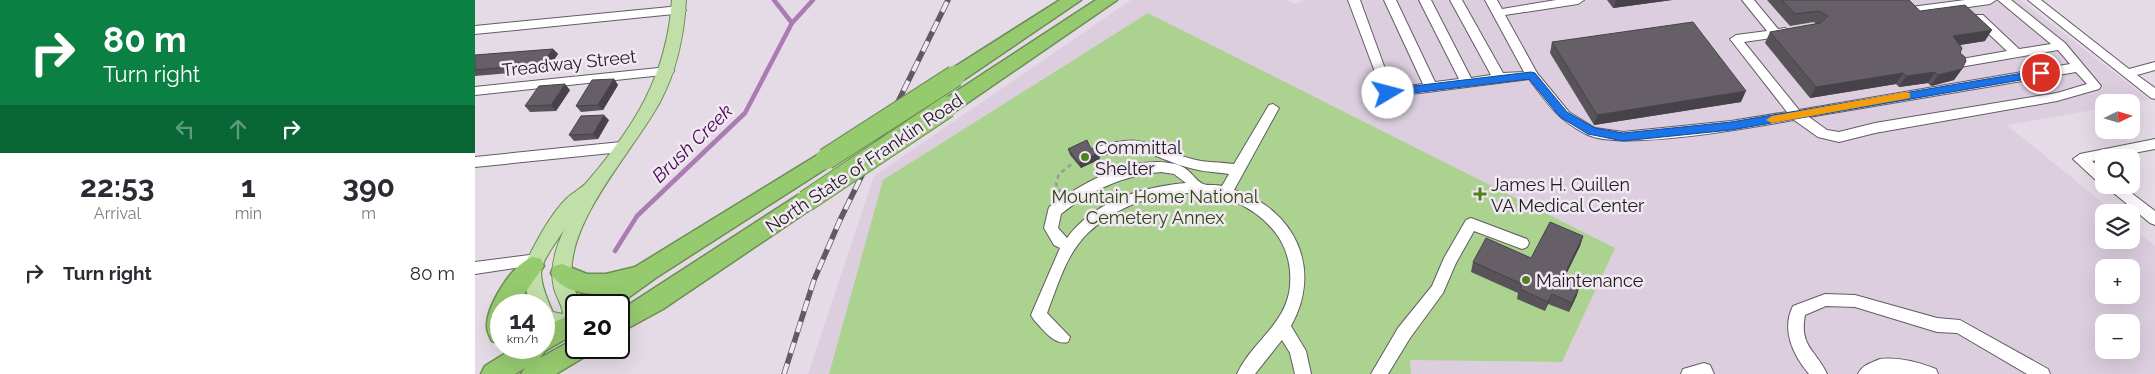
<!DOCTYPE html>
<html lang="en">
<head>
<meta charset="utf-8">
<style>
  body { margin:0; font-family:Raleway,sans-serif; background:#f7f7f7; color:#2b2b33; height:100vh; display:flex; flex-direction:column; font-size:19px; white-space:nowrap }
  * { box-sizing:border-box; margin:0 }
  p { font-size:16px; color:#7c7c81 }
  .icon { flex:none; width:28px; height:28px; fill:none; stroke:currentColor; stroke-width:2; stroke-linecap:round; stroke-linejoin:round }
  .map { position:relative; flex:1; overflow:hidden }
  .sheet { display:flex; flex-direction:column; background:#fff; width:475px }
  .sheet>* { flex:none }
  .banner { background:#0b8043; color:#fff; overflow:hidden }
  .needle { width:32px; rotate:85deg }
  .controls { position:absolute; left:1620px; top:94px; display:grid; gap:10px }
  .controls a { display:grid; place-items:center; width:45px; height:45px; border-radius:10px; background:#fff; box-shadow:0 5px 20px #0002; font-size:25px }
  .speed { position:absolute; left:15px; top:294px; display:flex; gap:10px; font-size:25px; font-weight:700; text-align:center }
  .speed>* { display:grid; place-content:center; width:65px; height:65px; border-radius:50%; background:#fff; box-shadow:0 5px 20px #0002; line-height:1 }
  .speed small { font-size:12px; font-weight:400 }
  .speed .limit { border:2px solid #111; border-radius:8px; background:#fff; color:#111 }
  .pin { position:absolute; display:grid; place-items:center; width:42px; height:42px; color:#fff; margin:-21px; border:2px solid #fff; border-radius:50%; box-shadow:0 1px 5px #0007 }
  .me { position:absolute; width:55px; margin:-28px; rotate:82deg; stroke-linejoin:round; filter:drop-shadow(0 0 4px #0008) }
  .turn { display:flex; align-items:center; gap:18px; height:105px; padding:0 20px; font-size:22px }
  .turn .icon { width:65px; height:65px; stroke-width:2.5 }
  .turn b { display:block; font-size:35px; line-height:42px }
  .lanes { display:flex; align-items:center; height:48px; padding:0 20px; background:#0003; justify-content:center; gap:25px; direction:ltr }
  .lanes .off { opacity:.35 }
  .eta { display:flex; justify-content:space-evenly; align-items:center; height:85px; text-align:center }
  .eta b { font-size:30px; font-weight:700; line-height:35px }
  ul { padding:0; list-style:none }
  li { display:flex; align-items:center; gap:15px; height:70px; padding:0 20px }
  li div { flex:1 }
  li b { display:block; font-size:19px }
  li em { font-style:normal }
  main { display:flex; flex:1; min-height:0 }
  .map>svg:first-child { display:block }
  .built { fill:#dccedf; fill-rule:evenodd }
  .green { fill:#abd38f }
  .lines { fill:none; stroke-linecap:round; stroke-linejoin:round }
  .stream { stroke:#ab7bb3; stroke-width:4.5 }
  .minor-casing { stroke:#635b64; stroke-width:2 }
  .major-casing { stroke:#6c8d53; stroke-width:2 }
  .highway-casing { stroke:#6c8d53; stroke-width:3 }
  .path { stroke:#9c959d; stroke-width:2.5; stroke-dasharray:4 4; stroke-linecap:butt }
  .minor { fill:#fff; fill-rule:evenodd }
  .major { fill:#c0dfa9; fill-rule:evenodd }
  .highway { fill:#96ca6f; fill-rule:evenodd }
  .rail-casing { stroke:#605b61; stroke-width:5.5 }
  .rail { stroke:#f1e8f3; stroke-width:4; stroke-dasharray:11; stroke-linecap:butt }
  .highway-bridge-casing { stroke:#6c8d53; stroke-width:23; stroke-linecap:butt }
  .highway-bridge { stroke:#96ca6f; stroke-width:21 }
  .wall { fill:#585259 }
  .shaded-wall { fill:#474249 }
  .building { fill:#665f68; stroke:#474249 }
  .route { fill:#1a73e8; stroke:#114b97 }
  .slow { fill:#f59e0b }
  .poi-dot { fill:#4f8319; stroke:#f1e8f3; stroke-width:2 }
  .labels { text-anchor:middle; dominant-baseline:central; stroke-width:5; stroke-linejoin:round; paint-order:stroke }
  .street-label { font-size:18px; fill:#1f1c1f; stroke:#f1e8f3 }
  .poi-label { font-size:18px; fill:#1f1c1f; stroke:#f1e8f3; text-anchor:start }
  .park-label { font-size:18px; fill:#2b4a0c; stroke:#f1e8f3 }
  .water-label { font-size:19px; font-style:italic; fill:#44054e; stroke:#f1e8f3 }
</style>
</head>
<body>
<main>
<section class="sheet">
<div class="banner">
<div class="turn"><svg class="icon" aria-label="right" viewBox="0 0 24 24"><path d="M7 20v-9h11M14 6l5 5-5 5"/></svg><div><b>80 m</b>Turn right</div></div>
<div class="lanes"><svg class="icon off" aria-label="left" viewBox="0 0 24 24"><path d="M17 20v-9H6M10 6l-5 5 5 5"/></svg><svg class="icon off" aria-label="ahead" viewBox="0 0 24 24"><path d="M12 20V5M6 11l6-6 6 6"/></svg><svg class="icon" aria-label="right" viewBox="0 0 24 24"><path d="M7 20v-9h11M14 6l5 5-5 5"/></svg></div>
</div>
<div class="eta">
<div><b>22:53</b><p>Arrival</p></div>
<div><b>1</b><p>min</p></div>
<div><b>390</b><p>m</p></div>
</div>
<ul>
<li><svg class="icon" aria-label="right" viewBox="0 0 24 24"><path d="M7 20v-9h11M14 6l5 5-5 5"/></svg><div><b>Turn right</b></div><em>80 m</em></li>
</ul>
</section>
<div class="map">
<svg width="1680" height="374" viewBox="0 0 1680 374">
  <rect width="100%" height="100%" fill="#e4dbe6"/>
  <!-- built -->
  <path class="built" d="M656 0H812L821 4 829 0H1545L1675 100 1656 103 1629 102V108L1532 125 1639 212H1629V240H1656V227L1680 246V374H333L399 176ZM1629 268H1656V295H1629ZM1629 322H1656V350H1629Z"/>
  <!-- green -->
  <path class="green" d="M673 13 1140 248 1087 362 935 360 936 374H354L408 180Z"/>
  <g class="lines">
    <!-- stream -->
    <g class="stream">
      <path d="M299 0 317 23"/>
      <path d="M140 251 162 216 270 113 317 23 338 0"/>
    </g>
    <!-- minor casing -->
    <g class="minor-casing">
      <g id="minor">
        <path d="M873 0H885L917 88 948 84 909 0H921L960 82 984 79 944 0H956L996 78 1016 75 975 0H987L1028 73 1049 72 1010 0H1022L1027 9 1081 0H1109L1103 4 1030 15 1062 73 1094 112 1120 128 1148 132 1256 121 1312 112 1255 39 1261 35 1292 31 1267 0H1279L1303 29 1310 28 1316 32 1310 36 1269 42 1324 110 1595 64 1583 50 1485 67 1481 66 1479 63 1481 60 1532 51 1500 21V15H1508L1544 49 1576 44 1523 0H1536L1590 43 1626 86 1624 89 1582 101 1400 133 1364 142 1343 137 1319 120C1277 127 1145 152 1111 134 1083 120 1072 103 1054 79L913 97 909 96ZM1601 72 1612 84 1582 93 1400 123 1364 132 1352 130 1334 117Z"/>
        <path d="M1490 0H1521L1515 4 1436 15 1430 11 1436 7Z"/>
        <path d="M1553 0H1566L1654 69 1680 62V70L1662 75 1680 88V99L1676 98Z"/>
        <path d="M205 6 211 10 209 13 0 34V26Z"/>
        <path d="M193 67 197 68 199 71 197 74 0 95V87Z"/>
        <path d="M798 104 804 108 759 190C820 209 848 269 816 326L831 351 836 374H820L815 353 807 340 780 374H762C776 343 807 327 814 293 818 271 813 249 800 232 754 175 664 185 613 233 591 254 583 285 572 313L595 337 593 342C579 346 567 328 559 320L556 315 585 248 579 245 569 228 574 207C608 183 656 154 700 164 716 168 718 179 728 184 733 186 741 184 747 186L754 174C741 172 728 172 715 168 673 157 672 142 625 156L618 151 620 148C674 131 670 147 717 159 731 163 745 162 759 164L794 105ZM686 172 699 174 711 183C667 187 619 201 592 238L583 228 586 214C615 191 648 175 686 172Z"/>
        <path d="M1680 139V149L1617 161 1629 171V184L1624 183 1598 159 1605 154Z"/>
        <path d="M146 142 153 147 146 152 0 167V157Z"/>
        <path d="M1629 185H1646L1680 211V225L1675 223Z"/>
        <path d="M996 218 1052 239 1054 243 1052 247 1047 249 999 231 981 263 968 293 935 338 913 374H896L923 328 957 286 969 258 991 220Z"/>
        <path d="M62 254 67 256 69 260 67 264 0 274V262Z"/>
        <path d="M1350 294 1380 295 1462 318 1485 320 1573 369 1575 374H1552L1482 333 1462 332 1380 307 1351 306 1330 315C1324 347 1341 350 1352 374H1334C1318 355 1306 330 1318 306Z"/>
        <path d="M1405 359C1424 357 1443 362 1461 369L1463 374H1383C1387 365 1396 363 1405 359Z"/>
        <path d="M1229 363 1235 365 1239 374H1206L1208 369Z"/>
      </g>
    </g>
    <!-- major casing -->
    <g class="major-casing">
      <path id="major" d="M197 0H211C209 36 202 70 185 102 158 152 90 222 97 280 98 289 103 296 106 305H101V339L94 336 92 331 69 326V305H55L48 275 49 266C60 244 74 216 91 199 98 192 106 189 112 182 160 126 192 75 197 0ZM89 230C81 247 74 268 79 288 81 297 87 304 88 314L78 312C74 303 63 280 67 267 71 255 82 241 89 230Z"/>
    </g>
    <!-- highway casing -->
    <g class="highway-casing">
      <g id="highway">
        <path d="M585 0H606L487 81 480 82 473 81 470 76 473 71Z"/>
        <path d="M621 0H642L479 112 472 114 465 112 462 107 465 102Z"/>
        <path d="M351 151 358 154 361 159 358 164 182 277 143 305H113L117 298 123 294C106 294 84 289 76 273L79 266 87 264 112 274H131L160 267 344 154Z"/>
        <path d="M331 193 339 195 342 201 339 207 188 309 144 333V311L323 195Z"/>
        <path d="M58 257 66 259 69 266 41 305H26V344L17 341C15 337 12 332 12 326 12 305 37 264 58 257Z"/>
        <path d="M101 311V333L70 351 65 358 101 338V348H114L111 356 81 374H46L50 368 40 374H6L10 366 39 348H69V328Z"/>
      </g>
    </g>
    <!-- path -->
    <path class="path" d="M586 193 581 184 584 174 598 163"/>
    <!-- minor -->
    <use href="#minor" class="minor"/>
    <!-- major -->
    <use href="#major" class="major"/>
    <!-- highway -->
    <use href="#highway" class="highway"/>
    <!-- rail casing -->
    <g class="rail-casing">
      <path id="rail" d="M309 374 339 280 365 220 473 0"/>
    </g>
    <!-- rail -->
    <use href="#rail" class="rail"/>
    <!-- highway-bridge casing -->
    <g class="highway-bridge-casing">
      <g id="highway-bridge">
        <path d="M351 159 480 76"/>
        <path d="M331 201 472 107"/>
      </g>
    </g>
    <!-- highway-bridge -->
    <use href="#highway-bridge" class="highway-bridge"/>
  </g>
  <!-- wall -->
  <g class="wall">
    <path d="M1132 0H1197L1138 8Z"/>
    <path d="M1292 0H1434L1445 11 1510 41 1485 45 1487 69 1479 80 1456 86 1453 83 1424 87 1421 84 1335 98 1290 43 1295 32 1341 24 1339 22 1315 26Z"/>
    <path d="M1077 42 1266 102 1119 125 1075 53Z"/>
    <path d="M78 49 83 54 72 70 0 76V55Z"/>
    <path d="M139 79 143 85 128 110 106 112 101 106Z"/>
    <path d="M95 90 81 111 55 112 50 106Z"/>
    <path d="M134 120 123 139 99 141 94 135Z"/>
    <path d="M615 147 623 153 625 159 606 168 595 155 593 149Z"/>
    <path d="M1108 236 1105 246 1089 278 1102 295 1094 312 1073 304 1070 311 1042 299 1043 293 996 272 998 262 1056 258Z"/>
  </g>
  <!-- shaded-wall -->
  <g class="shaded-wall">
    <path d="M1141 0H1197L1138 8Z"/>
    <path d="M1517 30 1510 41 1471 47 1478 36Z"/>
    <path d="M78 49 83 54 72 70 67 64Z"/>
    <path d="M1487 69 1479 80 1456 86 1463 75Z"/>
    <path d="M1460 72 1453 83 1424 87 1431 76Z"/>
    <path d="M1428 73 1421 84 1335 98 1341 87Z"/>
    <path d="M139 79 143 85 128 110 123 105Z"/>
    <path d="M90 84 95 90 81 111 76 105Z"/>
    <path d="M1271 91 1266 102 1119 125 1122 115Z"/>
    <path d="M129 115 134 120 123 139 118 134Z"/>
    <path d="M623 153 625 159 606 168 604 163Z"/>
    <path d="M1108 236 1105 246 1085 287 1088 278Z"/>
    <path d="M1105 285 1102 295 1094 312 1097 303Z"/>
    <path d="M1077 294 1073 304 1070 311 1073 302Z"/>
  </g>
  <!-- building -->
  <g class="building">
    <path d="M1307 0H1434L1445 11 1490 5 1517 30 1478 36 1487 48 1485 53 1490 57 1491 61 1487 69 1463 75 1460 72 1431 76 1428 73 1341 87 1295 32 1345 23 1353 16 1344 11 1320 14Z"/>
    <path d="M1218 22 1271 91 1122 115 1077 42Z"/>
    <path d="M78 49 67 64 0 70V55Z"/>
    <path d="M139 79 123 105 101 106 117 80Z"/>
    <path d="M90 84 76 105 50 106 64 86Z"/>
    <path d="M129 115 118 134 94 135 106 116Z"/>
    <path d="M612 140 615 147 623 153 604 163 593 149Z"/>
    <path d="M1075 222 1108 236 1088 278 1105 285 1097 303 1077 294 1073 302 1045 289 1047 284 998 262 1011 238 1056 258Z"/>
  </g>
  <!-- route -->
  <path class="route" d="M1566 70 1569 71V76L1256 130 1148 141 1113 134 1085 117 1054 79 913 96 908 93 913 89 1056 72 1060 73 1092 112 1120 128 1148 133 1256 122Z"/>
  <!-- slow -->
  <path class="slow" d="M1431 92 1435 93V98L1297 123 1291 120 1297 116Z"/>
  <!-- markers -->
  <g class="poi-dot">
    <circle cx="610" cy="157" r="5"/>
    <path d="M1002.5 186.5h5v5h5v5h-5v5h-5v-5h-5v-5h5z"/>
    <circle cx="1051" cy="280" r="5"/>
  </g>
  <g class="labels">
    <!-- street labels -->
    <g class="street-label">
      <text transform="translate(94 63) rotate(-6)">Treadway Street</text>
      <text transform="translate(389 163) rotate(-34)">North State of Franklin Road</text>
    </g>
    <!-- poi labels -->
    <g class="poi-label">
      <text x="620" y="147">Committal<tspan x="620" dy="21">Shelter</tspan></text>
      <text x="1016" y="184">James H. Quillen<tspan x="1016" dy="21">VA Medical Center</tspan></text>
      <text x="1061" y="280">Maintenance</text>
    </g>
    <!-- park labels -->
    <g class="park-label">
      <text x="680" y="196">Mountain Home National<tspan x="680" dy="21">Cemetery Annex</tspan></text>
    </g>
    <!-- water labels -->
    <g class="water-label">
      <text transform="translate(217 143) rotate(-44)">Brush Creek</text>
    </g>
  </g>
</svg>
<div class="controls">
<a><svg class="needle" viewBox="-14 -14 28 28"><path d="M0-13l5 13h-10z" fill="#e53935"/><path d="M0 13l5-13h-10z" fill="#7c7c81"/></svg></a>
<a><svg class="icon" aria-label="search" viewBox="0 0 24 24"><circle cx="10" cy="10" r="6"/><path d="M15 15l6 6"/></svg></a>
<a><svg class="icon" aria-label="layers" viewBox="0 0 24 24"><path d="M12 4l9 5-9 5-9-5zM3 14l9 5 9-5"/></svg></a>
<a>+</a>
<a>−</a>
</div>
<div class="speed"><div>14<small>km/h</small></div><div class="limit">20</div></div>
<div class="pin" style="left:1566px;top:73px;background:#d93025"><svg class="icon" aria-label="arrive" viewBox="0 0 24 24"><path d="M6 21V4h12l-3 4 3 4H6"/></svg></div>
<svg class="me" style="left:913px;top:93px" viewBox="-20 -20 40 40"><circle r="19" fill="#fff"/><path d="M0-13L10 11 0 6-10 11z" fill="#1a73e8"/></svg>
</div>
</main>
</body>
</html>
